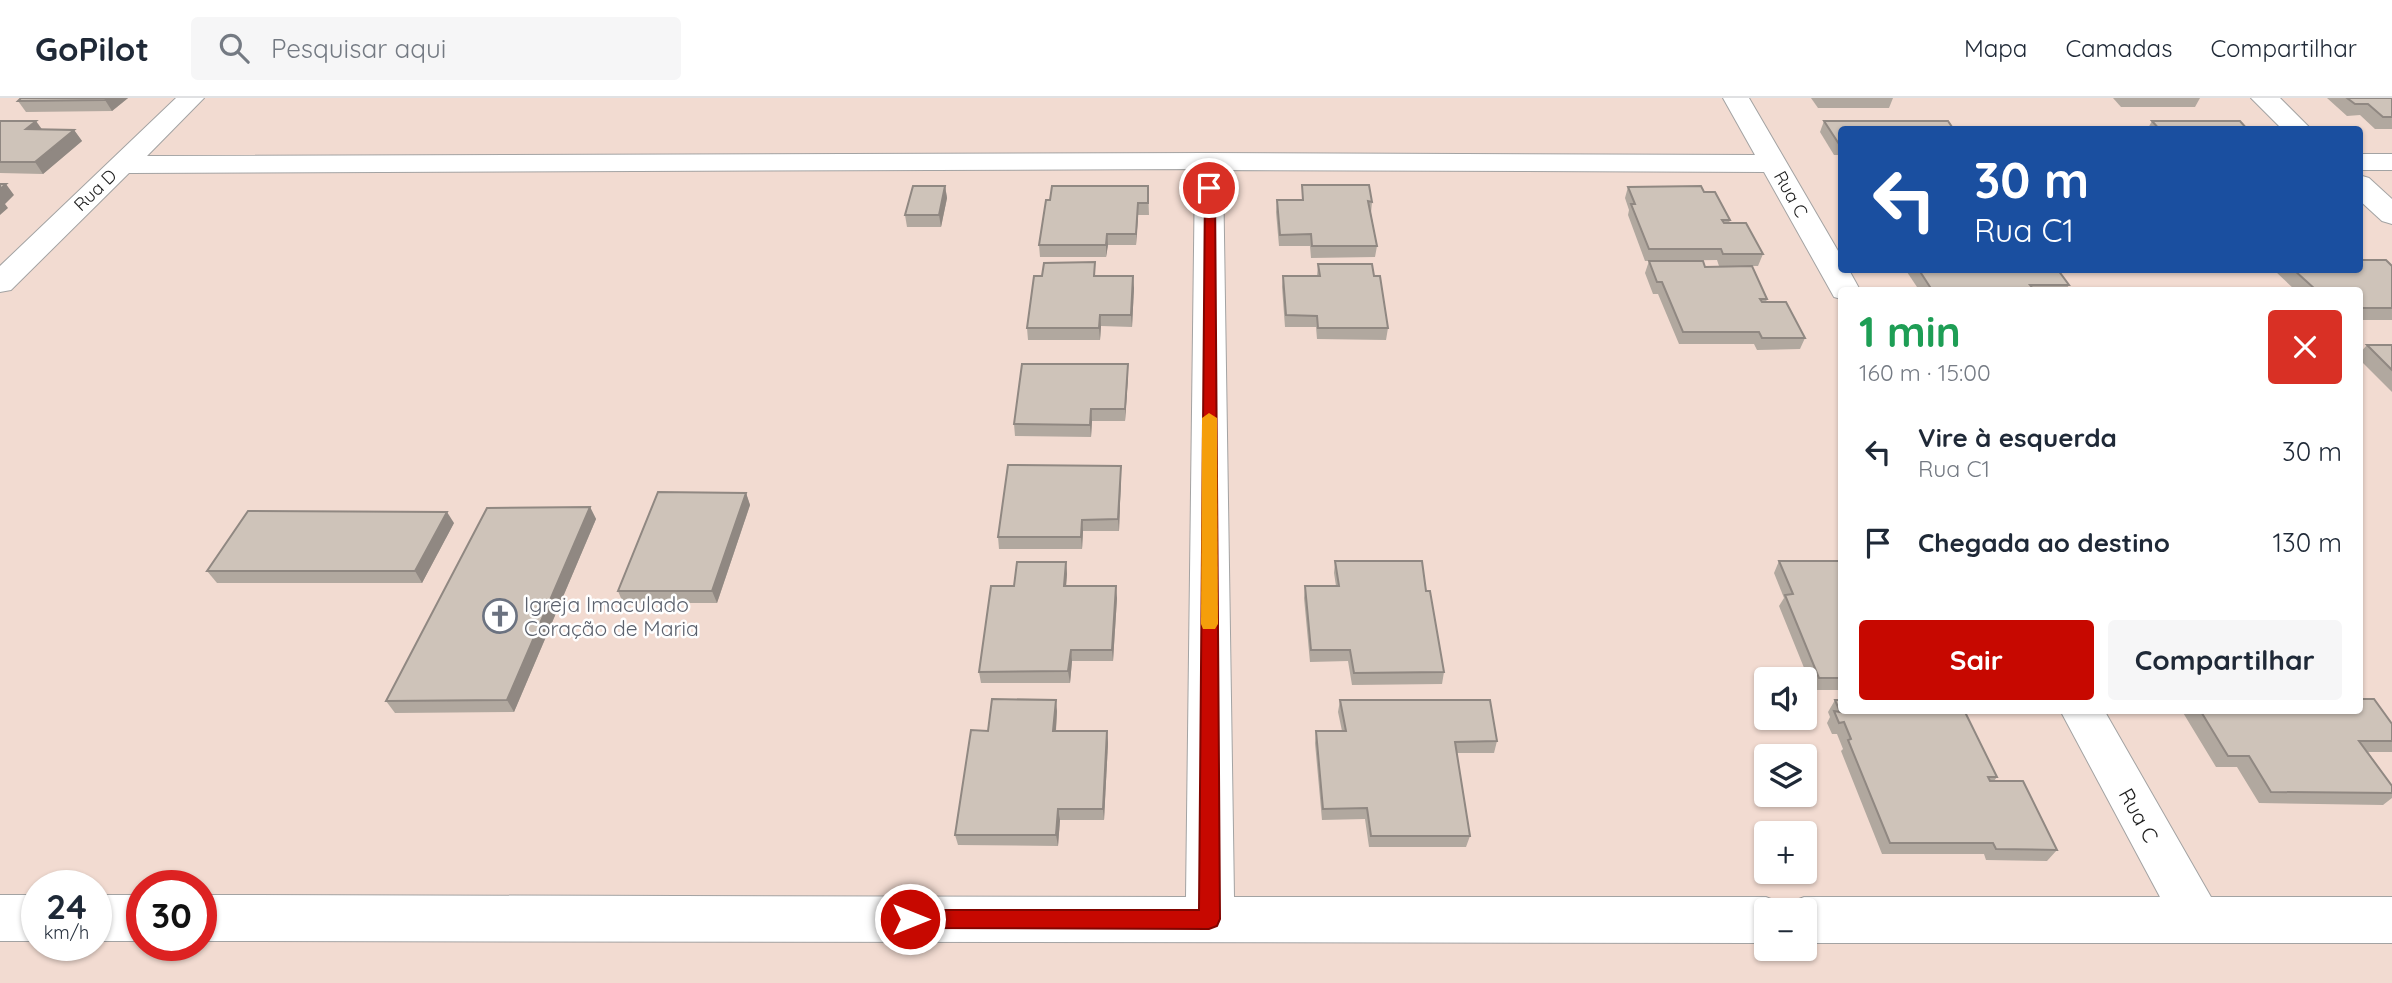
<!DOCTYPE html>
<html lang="pt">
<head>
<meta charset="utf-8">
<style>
  body { margin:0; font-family:Quicksand,sans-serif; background:#f6f6f7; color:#1f2937; height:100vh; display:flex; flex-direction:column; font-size:26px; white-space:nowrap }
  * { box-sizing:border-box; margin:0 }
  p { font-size:23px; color:#747a83 }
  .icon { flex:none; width:38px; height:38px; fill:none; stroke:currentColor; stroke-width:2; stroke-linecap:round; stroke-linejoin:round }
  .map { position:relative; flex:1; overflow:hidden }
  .sheet { position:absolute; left:1838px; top:189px; width:525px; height:427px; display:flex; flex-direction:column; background:#fff; border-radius:7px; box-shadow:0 2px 5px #0004 }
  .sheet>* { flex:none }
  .top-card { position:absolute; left:1838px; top:28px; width:525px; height:147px; border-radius:7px; box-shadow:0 2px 5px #0004; background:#1a4fa0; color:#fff; overflow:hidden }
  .controls { position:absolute; left:1754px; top:569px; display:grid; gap:14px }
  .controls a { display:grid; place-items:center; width:63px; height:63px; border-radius:7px; background:#fff; box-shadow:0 2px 5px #0004; font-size:35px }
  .speed { position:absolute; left:21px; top:772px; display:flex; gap:14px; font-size:35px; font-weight:700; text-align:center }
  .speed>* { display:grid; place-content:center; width:91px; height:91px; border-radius:50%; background:#fff; box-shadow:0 2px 5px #0004; line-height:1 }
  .speed small { font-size:18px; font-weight:400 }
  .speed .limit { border:10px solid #d22; background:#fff; color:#111 }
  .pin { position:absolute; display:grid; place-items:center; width:60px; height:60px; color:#fff; margin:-30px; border:4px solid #fff; border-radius:50%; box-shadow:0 2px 7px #0007 }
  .me { position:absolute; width:77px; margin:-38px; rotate:90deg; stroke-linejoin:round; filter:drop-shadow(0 0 5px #0008) }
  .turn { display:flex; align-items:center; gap:24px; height:147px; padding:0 21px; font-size:32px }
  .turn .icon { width:91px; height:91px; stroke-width:2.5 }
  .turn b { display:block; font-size:49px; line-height:60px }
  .round { display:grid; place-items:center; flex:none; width:74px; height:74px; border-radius:7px; background:#f6f6f7 }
  .summary { display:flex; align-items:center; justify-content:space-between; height:119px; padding:0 21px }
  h1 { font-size:42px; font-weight:700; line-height:52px; color:#1e9e55 }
  .button { display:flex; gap:14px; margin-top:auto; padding:14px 21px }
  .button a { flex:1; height:80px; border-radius:7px; background:#c70800; color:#fff; font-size:28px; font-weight:700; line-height:80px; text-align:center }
  .button a+a { background:#f6f6f7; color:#1f2937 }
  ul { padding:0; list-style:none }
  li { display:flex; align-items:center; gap:21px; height:91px; padding:0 21px }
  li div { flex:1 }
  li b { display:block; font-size:26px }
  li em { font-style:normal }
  header { display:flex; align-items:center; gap:42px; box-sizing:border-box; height:98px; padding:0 35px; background:#fff; border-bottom:2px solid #e0e1e3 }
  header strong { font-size:33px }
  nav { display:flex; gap:38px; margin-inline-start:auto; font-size:24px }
  .search { width:490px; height:63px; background:#f6f6f7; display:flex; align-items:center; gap:18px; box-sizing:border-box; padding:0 24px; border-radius:7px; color:#747a83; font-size:26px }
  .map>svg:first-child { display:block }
  .military { fill:#f2dbd1; fill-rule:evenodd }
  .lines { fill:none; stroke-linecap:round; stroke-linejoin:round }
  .minor-casing { stroke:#a3a3a3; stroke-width:2 }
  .minor { fill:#fff; fill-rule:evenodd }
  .wall { fill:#b1a89f }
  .shaded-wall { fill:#908882 }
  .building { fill:#cec3b9; stroke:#908882; stroke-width:2 }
  .route { fill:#c70800; stroke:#810500; stroke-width:2 }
  .slow { fill:#f59e0b }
  .labels { text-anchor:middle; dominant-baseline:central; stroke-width:5; stroke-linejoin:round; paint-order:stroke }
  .far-street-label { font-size:18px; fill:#1c1c1c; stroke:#fff }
  .worship-label { font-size:21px; fill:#5b616d; stroke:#fff; text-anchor:start }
  .street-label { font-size:21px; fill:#1c1c1c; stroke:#fff }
</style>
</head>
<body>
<header>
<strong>GoPilot</strong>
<div class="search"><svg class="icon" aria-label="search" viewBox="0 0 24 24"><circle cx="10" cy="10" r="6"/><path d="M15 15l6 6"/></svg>Pesquisar aqui</div>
<nav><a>Mapa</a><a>Camadas</a><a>Compartilhar</a></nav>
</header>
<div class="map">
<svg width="2392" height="885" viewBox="0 0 2392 885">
  <rect width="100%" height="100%" fill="#eeeae0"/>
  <!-- military -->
  <path class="military" d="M0 0H2392V885H0ZM1841 32H2359V172H1841ZM1841 192H2359V612H1841ZM1766 581H1804V620H1766ZM1766 658H1804V696H1766ZM1766 735H1804V774H1766ZM37 788H96V847H37ZM142 788H201V847H142ZM1766 812H1804V850H1766Z"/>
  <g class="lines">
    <!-- minor casing -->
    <g class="minor-casing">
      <g id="minor">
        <path d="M176 0H204L147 58 1209 55 1755 57 1723 0H1749L1841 158V172H1849L1860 192H1841V201L1834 199 1764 74 1223 72 1234 799H1766L1783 806 1785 810 1787 806 1804 799H2160L2060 612H2104L2211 799H2392V845H1804V812H1766V845L201 843V797L1186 799 1195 71 129 75 11 192 0 194V168Z"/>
        <path d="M2251 0H2280L2312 32H2283Z"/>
        <rect x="2359" y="56" width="33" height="16"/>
        <path d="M2359 77 2369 80 2392 101V126L2382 123 2359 102Z"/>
        <rect x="0" y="797" width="37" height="46"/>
        <rect x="96" y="797" width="46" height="46"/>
      </g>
    </g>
    <!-- minor -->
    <use href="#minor" class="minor"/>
  </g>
  <!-- wall -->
  <g class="wall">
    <path d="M21 0H128L112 13 26 14 18 3Z"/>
    <path d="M1811 0H1893L1889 10H1818Z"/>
    <path d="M2113 0H2200L2195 9H2121Z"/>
    <path d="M2327 0H2392V31H2375L2360 17 2347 18Z"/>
    <path d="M0 23 42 32H74L82 43 43 76 0 75Z"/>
    <path d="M1824 23 1841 32V57H1834L1820 34Z"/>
    <path d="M2152 23 2248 32H2147Z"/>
    <path d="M1302 87 1372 104 1371 115 1377 148 1375 159 1311 160 1310 148H1279L1276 114 1277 102H1302Z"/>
    <path d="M945 88 947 100 941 129H907L905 117Z"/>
    <path d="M1148 88 1149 117H1138L1136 147H1108L1106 159H1040L1039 147Z"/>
    <path d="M1628 89 1704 94 1730 122 1729 125 1763 156 1758 168H1719L1717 162 1645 163 1628 117 1629 112 1625 100Z"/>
    <path d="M1649 163 1705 169 1767 201 1766 204 1805 240 1800 251 1757 252 1754 246H1679L1658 196H1653L1645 175Z"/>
    <path d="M1318 166 1374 178 1388 230 1386 242 1317 241 1316 229H1285L1282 189 1283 178H1317Z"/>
    <path d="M2392 168V222H2359V192H2295L2276 174 2278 172H2359Z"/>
    <path d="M1908 172H2058L2069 187 2066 192H1919L1907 174Z"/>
    <path d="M1096 178 1134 190 1132 229 1101 228 1100 242H1028L1027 230Z"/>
    <path d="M2367 247H2392V294L2359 261V256Z"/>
    <path d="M1128 278 1125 323H1092L1091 339 1015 338 1014 326Z"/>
    <path d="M1121 368V379L1119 433H1083L1082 451H999L998 439Z"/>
    <path d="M746 395 750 407 717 505H623L618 493Z"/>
    <path d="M590 409 596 421 514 614 395 615 386 603Z"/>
    <path d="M454 425 422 485H217L207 473Z"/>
    <path d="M1335 463 1426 493 1444 574 1442 586 1352 587 1348 563 1310 564 1304 500 1305 488H1336L1334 475Z"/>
    <path d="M1779 463H1841V592H1813L1779 508 1784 500 1774 475Z"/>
    <path d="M1066 464 1067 476 1066 488 1117 500 1113 563H1072L1070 585H981L979 574 1014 488Z"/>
    <path d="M1340 602 1497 643 1494 655H1456L1470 738 1466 749H1369L1365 721 1322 722 1315 645 1316 633H1342L1338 614Z"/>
    <path d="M1835 602 1916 614 1997 679 1994 683 2057 752 2047 763 1986 762 1984 756H1882L1841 653 1843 651 1837 636H1832L1827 625 1830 619 1828 614Z"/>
    <path d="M2359 612 2392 626V654H2368L2392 688V700L2383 707 2259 705 2237 669H2216L2182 613Z"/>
    <path d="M1057 613 1056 633H1107L1108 645 1104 722H1060L1058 748 958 747 955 737Z"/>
  </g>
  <!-- shaded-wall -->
  <g class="shaded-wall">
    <path d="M108 0H128L112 13 105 2Z"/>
    <path d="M36 23 44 34 26 31Z"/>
    <path d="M74 32 82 43 43 76 35 64Z"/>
    <path d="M6 86 14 97 5 106 8 110 0 117V91Z"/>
    <path d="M945 88 947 100 941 129 939 117Z"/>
    <path d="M1138 105V117L1136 147V136Z"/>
    <path d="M1107 136 1108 147 1106 159V147Z"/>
    <path d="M1133 178 1134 190 1132 229 1131 217Z"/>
    <path d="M1100 217 1101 228 1100 242 1099 230Z"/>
    <path d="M1128 266V278L1125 323V311Z"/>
    <path d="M1091 311 1092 323 1091 339 1090 327Z"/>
    <path d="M1121 368V379L1119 433 1118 421Z"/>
    <path d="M746 395 750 407 717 505 712 493Z"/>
    <path d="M590 409 596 421 514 614 507 602Z"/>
    <path d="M447 414 454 425 422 485 415 473Z"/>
    <path d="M1082 422 1083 433 1082 451 1081 439Z"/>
    <path d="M1066 464 1067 476 1065 500 1064 488Z"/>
    <path d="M1116 488 1117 500 1113 563 1112 552Z"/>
    <path d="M1071 552 1072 563 1070 585 1068 573Z"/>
    <path d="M1056 602 1057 613 1055 645 1053 633Z"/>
    <path d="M1107 633 1108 645 1104 722 1103 711Z"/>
    <path d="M1058 711 1060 722 1058 748 1056 737Z"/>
  </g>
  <!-- building -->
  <g class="building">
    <path d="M21 0H108L105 2 18 3Z"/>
    <path d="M2347 0H2392V19H2383L2368 6H2355Z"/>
    <path d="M0 23H36L26 31 74 32 35 64H0Z"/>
    <path d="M1824 23H1948L1954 32H1841V46H1839Z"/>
    <path d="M2152 23H2240L2248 32H2160Z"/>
    <path d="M0 86H6L0 91Z"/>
    <path d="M1302 87H1369L1372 104 1368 103 1377 148H1312L1311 136 1280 137 1277 102H1303Z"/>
    <path d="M913 88H945L939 117H905Z"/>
    <path d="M1052 88H1148V105H1138L1136 136H1107L1106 147H1039L1046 102H1050Z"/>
    <path d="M1701 88 1704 94H1715L1730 122H1722L1724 125H1746L1763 156H1723L1721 151H1649L1631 106H1635L1628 89Z"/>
    <path d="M2359 162H2386L2392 168V210H2359V192H2316L2294 172H2359Z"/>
    <path d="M1649 163H1703L1705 169 1752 168 1767 201H1760L1762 204H1786L1805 240H1762L1759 234H1683L1662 184H1657Z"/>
    <path d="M1095 164 1094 178H1133L1131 217H1100L1099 230H1027L1034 178H1042L1044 165Z"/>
    <path d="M1318 166H1372L1374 178H1380L1388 230H1318L1317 218 1286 217 1283 178H1320Z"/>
    <path d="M1919 172H2058L2069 187H2030L2034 192H1932Z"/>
    <path d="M2367 247H2392V272Z"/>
    <path d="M1022 266H1128L1125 311H1091L1090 327 1014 326Z"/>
    <path d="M1008 367 1121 368 1118 421 1082 422 1081 439H998Z"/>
    <path d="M658 394 746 395 712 493H618Z"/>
    <path d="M590 409 507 602 386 603 487 410Z"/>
    <path d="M248 413 447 414 415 473H207Z"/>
    <path d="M1335 463H1422L1426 493H1430L1444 574 1354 575 1350 552H1311L1305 488H1339Z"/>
    <path d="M1779 463H1841V580H1819L1785 497 1793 496Z"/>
    <path d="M1017 464H1066L1064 488H1116L1112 552H1071L1068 573 979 574 991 488H1014Z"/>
    <path d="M992 601 1056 602 1053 633H1107L1103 711H1058L1056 737H955L971 632 988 633Z"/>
    <path d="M2359 601H2374L2392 626V643H2359L2392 688V695L2271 694 2249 658H2228L2200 612H2359Z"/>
    <path d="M1340 602H1490L1497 643 1455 644 1470 738H1371L1367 710 1323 711 1316 633H1346Z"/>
    <path d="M1835 602H1841V612H1915L1916 614H1965L1997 679H1988L1990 683H2023L2057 752 1996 751 1993 745H1890L1848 642 1851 641 1844 624 1839 625 1834 613 1840 614Z"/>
  </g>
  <!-- route -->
  <path class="route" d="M1205 88 1215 90 1220 821 1217 828 1209 831 910 830 903 828 900 821 903 814 910 812H1199Z"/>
  <!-- slow -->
  <path class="slow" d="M1209 315 1217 320 1218 526 1215 531H1203L1201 526 1202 320Z"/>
  <!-- icons -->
  <defs>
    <g id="church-ring" transform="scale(1.75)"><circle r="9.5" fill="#fff" stroke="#6b7280" stroke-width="1.5"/><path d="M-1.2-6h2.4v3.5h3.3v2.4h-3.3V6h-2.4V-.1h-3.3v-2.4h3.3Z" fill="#6b7280"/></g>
  </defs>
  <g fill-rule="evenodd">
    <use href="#church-ring" x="500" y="518"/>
  </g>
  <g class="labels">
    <!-- far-street labels -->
    <g class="far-street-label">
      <text transform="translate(95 92) rotate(-44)">Rua D</text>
      <text transform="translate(1791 96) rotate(61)">Rua C</text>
    </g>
    <!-- worship labels -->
    <g class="worship-label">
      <text x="524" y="506">Igreja Imaculado<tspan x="524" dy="24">Coração de Maria</tspan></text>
    </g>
    <!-- street labels -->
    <g class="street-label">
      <text transform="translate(2139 717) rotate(61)">Rua C</text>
    </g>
  </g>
</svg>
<div class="controls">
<a><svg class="icon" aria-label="sound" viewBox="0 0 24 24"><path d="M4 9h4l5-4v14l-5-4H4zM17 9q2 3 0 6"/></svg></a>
<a><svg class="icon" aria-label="layers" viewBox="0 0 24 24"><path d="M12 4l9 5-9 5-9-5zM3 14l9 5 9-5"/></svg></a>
<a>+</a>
<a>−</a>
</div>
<div class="speed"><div>24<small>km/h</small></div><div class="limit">30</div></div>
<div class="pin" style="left:1209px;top:90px;background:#d93025"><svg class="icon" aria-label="arrive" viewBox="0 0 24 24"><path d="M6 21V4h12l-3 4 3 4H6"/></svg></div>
<svg class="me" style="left:910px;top:821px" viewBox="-20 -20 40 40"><circle r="17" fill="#c70800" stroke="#fff" stroke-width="3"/><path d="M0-11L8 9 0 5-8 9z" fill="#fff"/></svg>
<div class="top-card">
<div class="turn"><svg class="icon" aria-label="left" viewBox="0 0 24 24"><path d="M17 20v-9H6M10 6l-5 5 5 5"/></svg><div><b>30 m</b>Rua C1</div></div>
</div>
<section class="sheet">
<div class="summary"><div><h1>1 min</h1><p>160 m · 15:00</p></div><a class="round" style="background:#d93025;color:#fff"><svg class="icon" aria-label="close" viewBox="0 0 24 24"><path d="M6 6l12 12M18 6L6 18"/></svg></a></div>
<ul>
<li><svg class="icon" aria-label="left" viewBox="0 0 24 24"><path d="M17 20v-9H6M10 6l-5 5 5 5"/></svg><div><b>Vire à esquerda</b><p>Rua C1</p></div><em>30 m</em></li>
<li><svg class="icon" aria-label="arrive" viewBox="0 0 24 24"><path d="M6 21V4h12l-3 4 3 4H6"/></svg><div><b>Chegada ao destino</b></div><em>130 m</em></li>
</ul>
<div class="button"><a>Sair</a><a>Compartilhar</a></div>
</section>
</div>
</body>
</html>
